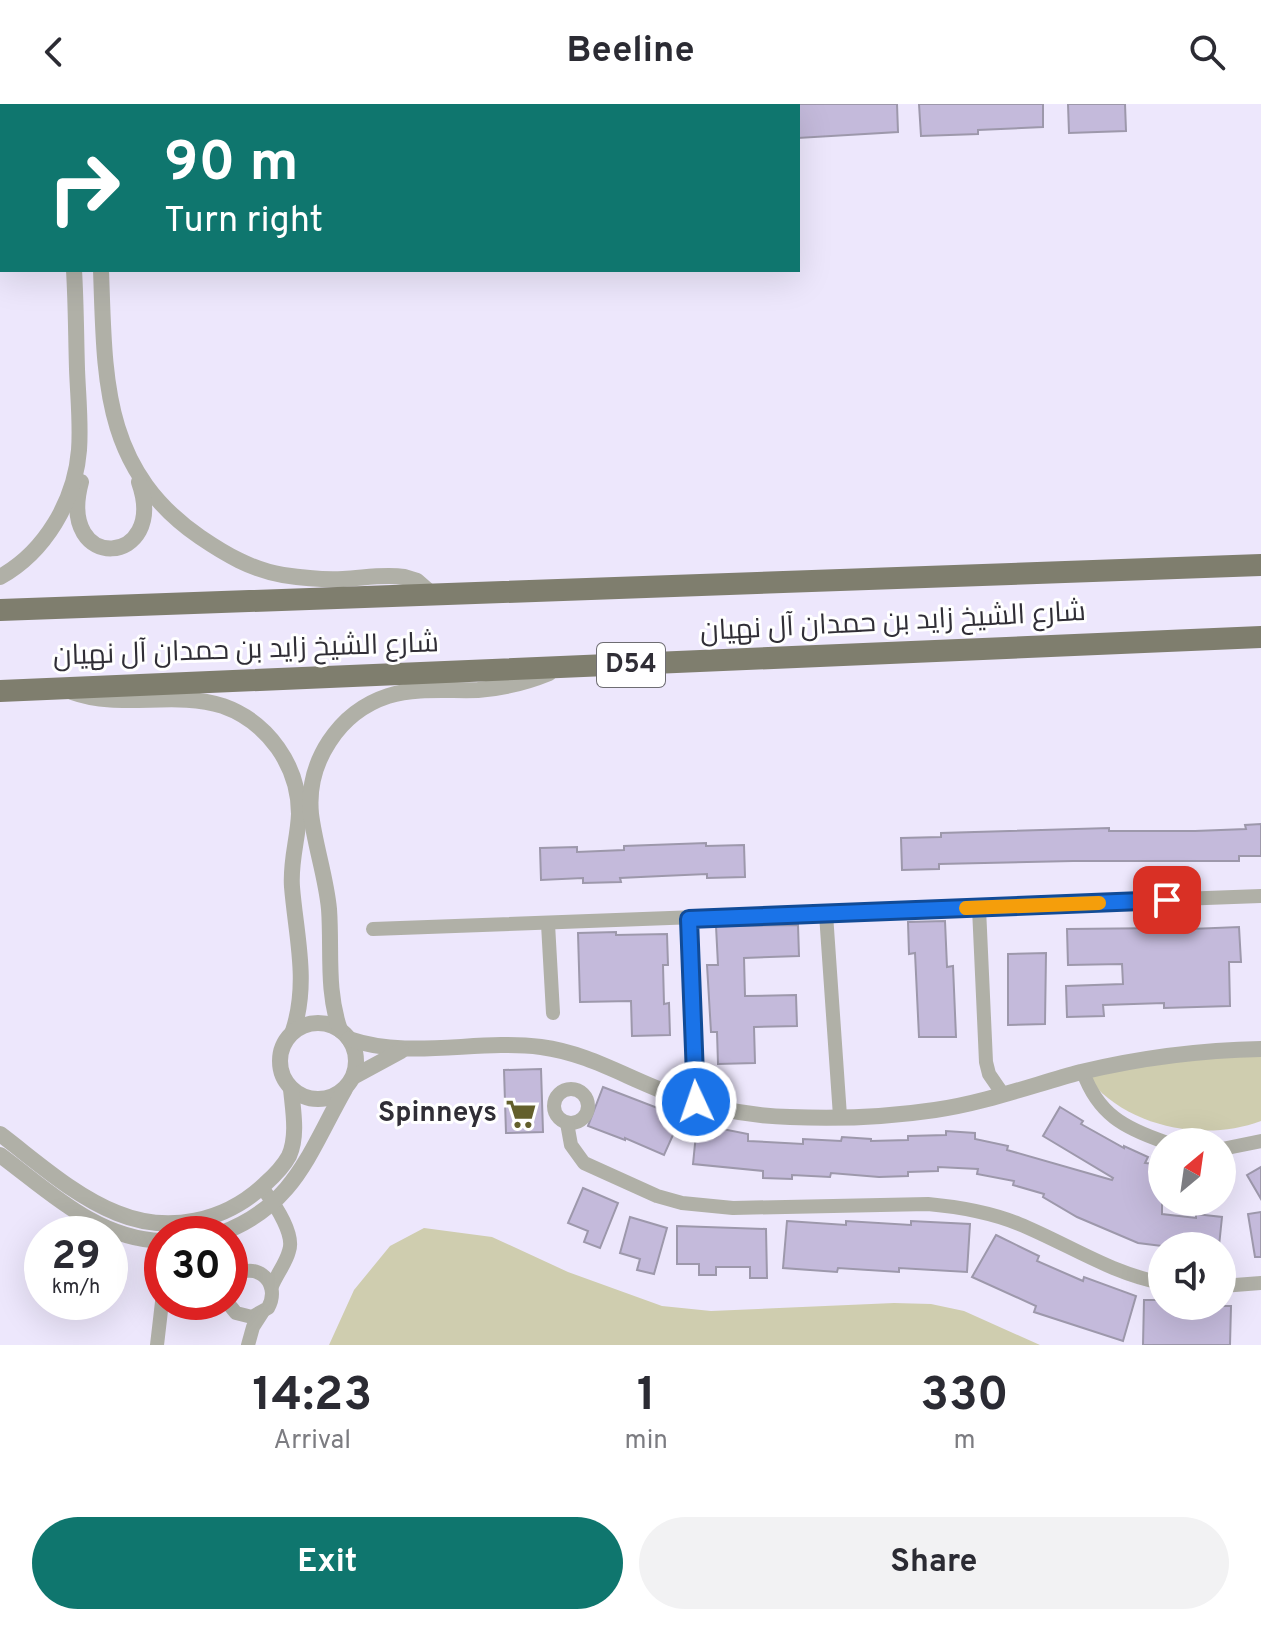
<!DOCTYPE html>
<html lang="en">
<head>
<meta charset="utf-8">
<style>
  body { margin:0; font-family:Overpass,Cairo,sans-serif; background:#f2f2f3; color:#2b2b33; height:100vh; display:flex; flex-direction:column; font-size:30px; white-space:nowrap }
  * { box-sizing:border-box; margin:0 }
  p { font-size:26px; color:#7c7c81 }
  .icon { flex:none; width:44px; height:44px; fill:none; stroke:currentColor; stroke-width:2; stroke-linecap:round; stroke-linejoin:round }
  .map { position:relative; height:1241px; overflow:hidden }
  .details { display:flex; flex-direction:column; background:#fff; flex:1 }
  .details>* { flex:none }
  .top-card { position:absolute; left:0px; top:0px; width:800px; height:168px; box-shadow:0 8px 32px #0002; background:#0f766e; color:#fff; overflow:hidden }
  .needle { width:52px; rotate:29deg }
  .fabs { position:absolute; left:1148px; top:1024px; display:grid; gap:16px }
  .fabs a { display:grid; place-items:center; width:88px; height:88px; border-radius:50%; background:#fff; box-shadow:0 8px 32px #0002; font-size:40px }
  .speed { position:absolute; left:24px; top:1112px; display:flex; gap:16px; font-size:40px; font-weight:700; text-align:center }
  .speed>* { display:grid; place-content:center; width:104px; height:104px; border-radius:50%; background:#fff; box-shadow:0 8px 32px #0002; line-height:1 }
  .speed small { font-size:20px; font-weight:400 }
  .speed .limit { border:12px solid #d22; background:#fff; color:#111 }
  .pin { position:absolute; display:grid; place-items:center; width:68px; height:68px; color:#fff; margin:-34px; border-radius:16px; box-shadow:0 4px 12px #0006 }
  .me { position:absolute; width:88px; margin:-44px; rotate:357deg; stroke-linejoin:round; filter:drop-shadow(0 0 6px #0008) }
  .turn { display:flex; align-items:center; gap:28px; height:168px; padding:0 32px; font-size:36px }
  .turn .icon { width:104px; height:104px; stroke-width:2.5 }
  .turn b { display:block; font-size:56px; line-height:68px }
  .eta { display:flex; justify-content:space-evenly; align-items:center; height:136px; text-align:center }
  .eta b { font-size:48px; font-weight:700; line-height:56px }
  .primary-button { display:flex; gap:16px; margin-top:auto; padding:16px 32px }
  .primary-button a { flex:1; height:92px; border-radius:48px; background:#0f766e; color:#fff; font-size:32px; font-weight:700; line-height:92px; text-align:center }
  .primary-button a+a { background:#f2f2f3; color:#2b2b33 }
  header { display:flex; justify-content:space-between; align-items:center; height:104px; padding:0 32px; background:#fff; font-size:36px; font-weight:700 }
  .map>svg:first-child { display:block }
  .green { fill:#cfcdaf }
  .building { fill:#c4badb; stroke:#9d98ab; stroke-width:2 }
  .lines { fill:none; stroke-linecap:round; stroke-linejoin:round }
  .minor { stroke:#b0b0a7; stroke-width:14 }
  .tertiary { stroke:#b0b0a7; stroke-width:16 }
  .primary { stroke:#7f7e6e; stroke-width:22 }
  .route-casing { stroke:#114b97; stroke-width:20 }
  .route { stroke:#1a73e8; stroke-width:14 }
  .slow { stroke:#f59e0b; stroke-width:14 }
  .labels { text-anchor:middle; dominant-baseline:central; stroke-width:6; stroke-linejoin:round; paint-order:stroke }
  .shield { fill:#fff; stroke:#6e6d72; stroke-width:2 }
  .shield-label { font-size:26px; font-weight:bold; fill:#302e36 }
  .street-label { font-size:28px; fill:#302e36; stroke:#fff }
  .poi-label { font-size:28px; font-weight:bold; fill:#302e36; stroke:#fff; text-anchor:end }
</style>
</head>
<body>
<header><svg class="icon" aria-label="back" viewBox="0 0 24 24"><path d="M15 5l-7 7 7 7"/></svg>Beeline<svg class="icon" aria-label="search" viewBox="0 0 24 24"><circle cx="10" cy="10" r="6"/><path d="M15 15l6 6"/></svg></header>
<div class="map">
<svg width="1261" height="1241" viewBox="0 0 1261 1241">
  <rect width="100%" height="100%" fill="#ede7fc"/>
  <!-- green -->
  <g class="green">
    <path d="M1261 948V1017C1205 1038 1131 1024 1091 978L1094 968Z"/>
    <path d="M424 1124 492 1133 568 1168 662 1202 711 1207 894 1199 931 1200 964 1207 1040 1241H329L354 1186 390 1142Z"/>
  </g>
  <!-- building -->
  <g class="building">
    <path d="M798 0H897L898 28 798 34Z"/>
    <path d="M919 0H1043V23L978 26V30L921 32Z"/>
    <path d="M1068 0H1125L1126 27 1069 29Z"/>
    <path d="M1261 720V752H1239V757H1073L939 760V765L902 766 901 734 941 733V729L1109 724V727H1195L1246 725 1245 721Z"/>
    <path d="M706 739V742L744 741 745 773 707 774V770L662 772 620 774 621 778 583 779V774L541 776 540 744 577 743V748L624 746V742Z"/>
    <path d="M945 817 947 863 953 862 956 933H919L915 849 909 850 908 818Z"/>
    <path d="M798 821 799 852 744 854 745 892 796 891 797 922 754 923 755 959 718 960 717 928H711L707 861H718L716 822Z"/>
    <path d="M1239 823 1241 858H1229L1230 902 1164 904V899L1103 901 1104 912 1067 913 1066 882 1123 880 1122 860 1068 861 1067 825 1166 824V826Z"/>
    <path d="M616 828V831L667 830 668 861H663L664 900 669 899 670 931 632 932 631 897 580 898 578 829Z"/>
    <path d="M1046 849 1045 920 1008 921V850Z"/>
    <path d="M541 965 543 1028 506 1029 504 966Z"/>
    <path d="M603 983 681 1013 664 1051 625 1034V1036L588 1022Z"/>
    <path d="M1060 1003 1083 1017 1081 1020 1124 1044V1042L1148 1053 1145 1059 1162 1061V1110L1196 1114V1110L1222 1113 1219 1142H1162L1138 1139 1077 1113 1043 1093 1044 1090 1013 1081 1014 1077 977 1070 978 1065 938 1063V1067L908 1068V1072L879 1073 831 1069 830 1073 792 1071V1075L763 1074V1067L693 1060 697 1020 748 1030V1037L803 1040V1035L841 1037 842 1033 871 1035V1037L908 1036V1032L946 1031V1027L975 1029V1035L1008 1042 1007 1046 1112 1076 1113 1074 1043 1032Z"/>
    <path d="M1261 1063V1095L1247 1071Z"/>
    <path d="M583 1084 618 1099 600 1144 584 1138 588 1127 568 1119Z"/>
    <path d="M1261 1108V1153H1255L1248 1110Z"/>
    <path d="M630 1113 667 1124 654 1170 637 1166 640 1155 620 1149Z"/>
    <path d="M787 1117 846 1121V1117L911 1121V1117L970 1120 967 1168 899 1164V1168L838 1164 837 1168 783 1164Z"/>
    <path d="M677 1122 766 1125 767 1174H750V1163H716V1171H699V1160H677Z"/>
    <path d="M996 1131 1039 1152 1037 1157 1083 1177 1084 1173 1136 1192 1123 1237 1034 1208 1036 1202 972 1173Z"/>
    <path d="M1144 1196H1162V1202H1231L1230 1241H1143Z"/>
  </g>
  <g class="lines">
    <!-- minor -->
    <g class="minor">
      <path d="M0 86 2 85"/>
      <path d="M0 106 2 107"/>
      <path d="M979 804 986 958 989 970 1002 989"/>
      <path d="M826 810 840 1012"/>
      <path d="M689 815 696 998"/>
      <path d="M548 820 553 909"/>
      <path d="M373 825 1261 792"/>
      <path d="M1083 968C1098 1010 1124 1024 1165 1038"/>
      <circle cx="571" cy="1002" r="17"/>
      <path d="M567 1019 571 1041 584 1059 657 1092 682 1099 733 1104 928 1100C960 1103 990 1108 1019 1120 1068 1140 1110 1169 1162 1179"/>
      <path d="M1222 1045 1261 1037"/>
      <path d="M266 1089C276 1102 295 1131 289 1147 286 1159 277 1170 272 1182"/>
      <path d="M153 1137 162 1152"/>
      <path d="M1222 1182 1261 1179"/>
      <path d="M227 1198 236 1209 252 1213 268 1204C283 1177 252 1153 230 1176"/>
      <path d="M157 1241 162 1198"/>
      <path d="M248 1241 253 1223 262 1209"/>
    </g>
    <!-- tertiary -->
    <g class="tertiary">
      <path d="M64 0V2"/>
      <path d="M96 0V2"/>
      <path d="M101 166C105 273 101 365 200 433 225 450 252 466 283 471 303 474 323 476 343 475 364 474 384 470 404 473L417 477 433 491"/>
      <path d="M81 378C56 470 169 463 139 378"/>
      <path d="M0 473C45 448 75 397 79 346 81 320 78 292 77 265 76 232 76 199 74 166"/>
      <path d="M72 588C121 606 174 586 223 602 268 618 299 662 299 710 298 735 290 757 292 783 296 832 309 878 293 927"/>
      <circle cx="318" cy="957" r="38"/>
      <path d="M340 926C326 886 332 846 329 805 326 773 315 742 311 710 306 658 339 608 388 592 417 583 449 587 478 586 503 584 527 578 549 569"/>
      <path d="M349 935C411 956 476 935 541 943 588 949 627 974 671 990 709 1004 750 1012 790 1013 837 1015 888 1013 935 1006 984 999 1033 981 1081 968 1140 954 1201 946 1261 945"/>
      <path d="M353 973 401 947"/>
      <path d="M0 1030C37 1058 73 1091 117 1109 168 1130 225 1118 265 1080 274 1072 283 1063 289 1052 298 1032 293 1006 291 985"/>
      <path d="M0 1051C50 1088 97 1135 162 1137"/>
      <path d="M219 1130C295 1102 308 1050 345 985"/>
    </g>
    <!-- primary -->
    <g class="primary">
      <path d="M0 506 1261 461"/>
      <path d="M0 587 1261 533"/>
    </g>
  </g>
  <g class="lines">
    <!-- route casing -->
    <g class="route-casing">
      <path id="route" d="M696 998 689 815 1167 796"/>
    </g>
    <!-- route -->
    <use href="#route" class="route"/>
    <!-- slow -->
    <path class="slow" d="M966 804 1099 799"/>
  </g>
  <!-- icons -->
  <defs>
    <g id="supermarket-bare" transform="scale(2.4)"><path d="M-6-5.5h2.5l.6 2H6L4.5 2H-2.5L-4.4-4H-6ZM-1.5 3.2a1.3 1.3 0 1 0 .1 0ZM3 3.2a1.3 1.3 0 1 0 .1 0Z" fill="#635f2c" stroke="#fff" stroke-width="2.5" paint-order="stroke"/></g>
  </defs>
  <g fill-rule="evenodd">
    <use href="#supermarket-bare" x="521" y="1010"/>
  </g>
  <g class="labels">
    <!-- shield labels -->
    <rect class="shield" x="597" y="539" width="68" height="44" rx="6"/>
    <g class="shield-label">
      <text x="631" y="561">D54</text>
    </g>
    <!-- street labels -->
    <g class="street-label">
      <text transform="translate(893 519) rotate(-3)">شارع الشيخ زايد بن حمدان آل نهيان</text>
      <text transform="translate(246 547) rotate(-2)">شارع الشيخ زايد بن حمدان آل نهيان</text>
    </g>
    <!-- poi labels -->
    <g class="poi-label">
      <text x="497" y="1010">Spinneys</text>
    </g>
  </g>
</svg>
<div class="fabs">
<a><svg class="needle" viewBox="-14 -14 28 28"><path d="M0-13l5 13h-10z" fill="#e53935"/><path d="M0 13l5-13h-10z" fill="#7c7c81"/></svg></a>
<a><svg class="icon" aria-label="sound" viewBox="0 0 24 24"><path d="M4 9h4l5-4v14l-5-4H4zM17 9q2 3 0 6"/></svg></a>
</div>
<div class="speed"><div>29<small>km/h</small></div><div class="limit">30</div></div>
<div class="pin" style="left:1167px;top:796px;background:#d93025"><svg class="icon" aria-label="arrive" viewBox="0 0 24 24"><path d="M6 21V4h12l-3 4 3 4H6"/></svg></div>
<svg class="me" style="left:696px;top:998px" viewBox="-20 -20 40 40"><circle r="17" fill="#1a73e8" stroke="#fff" stroke-width="3"/><path d="M0-11L8 9 0 5-8 9z" fill="#fff"/></svg>
<div class="top-card">
<div class="turn"><svg class="icon" aria-label="right" viewBox="0 0 24 24"><path d="M7 20v-9h11M14 6l5 5-5 5"/></svg><div><b>90 m</b>Turn right</div></div>
</div>
</div>
<section class="details">
<div class="eta">
<div><b>14:23</b><p>Arrival</p></div>
<div><b>1</b><p>min</p></div>
<div><b>330</b><p>m</p></div>
</div>
<div class="primary-button"><a>Exit</a><a>Share</a></div>
</section>
</body>
</html>
